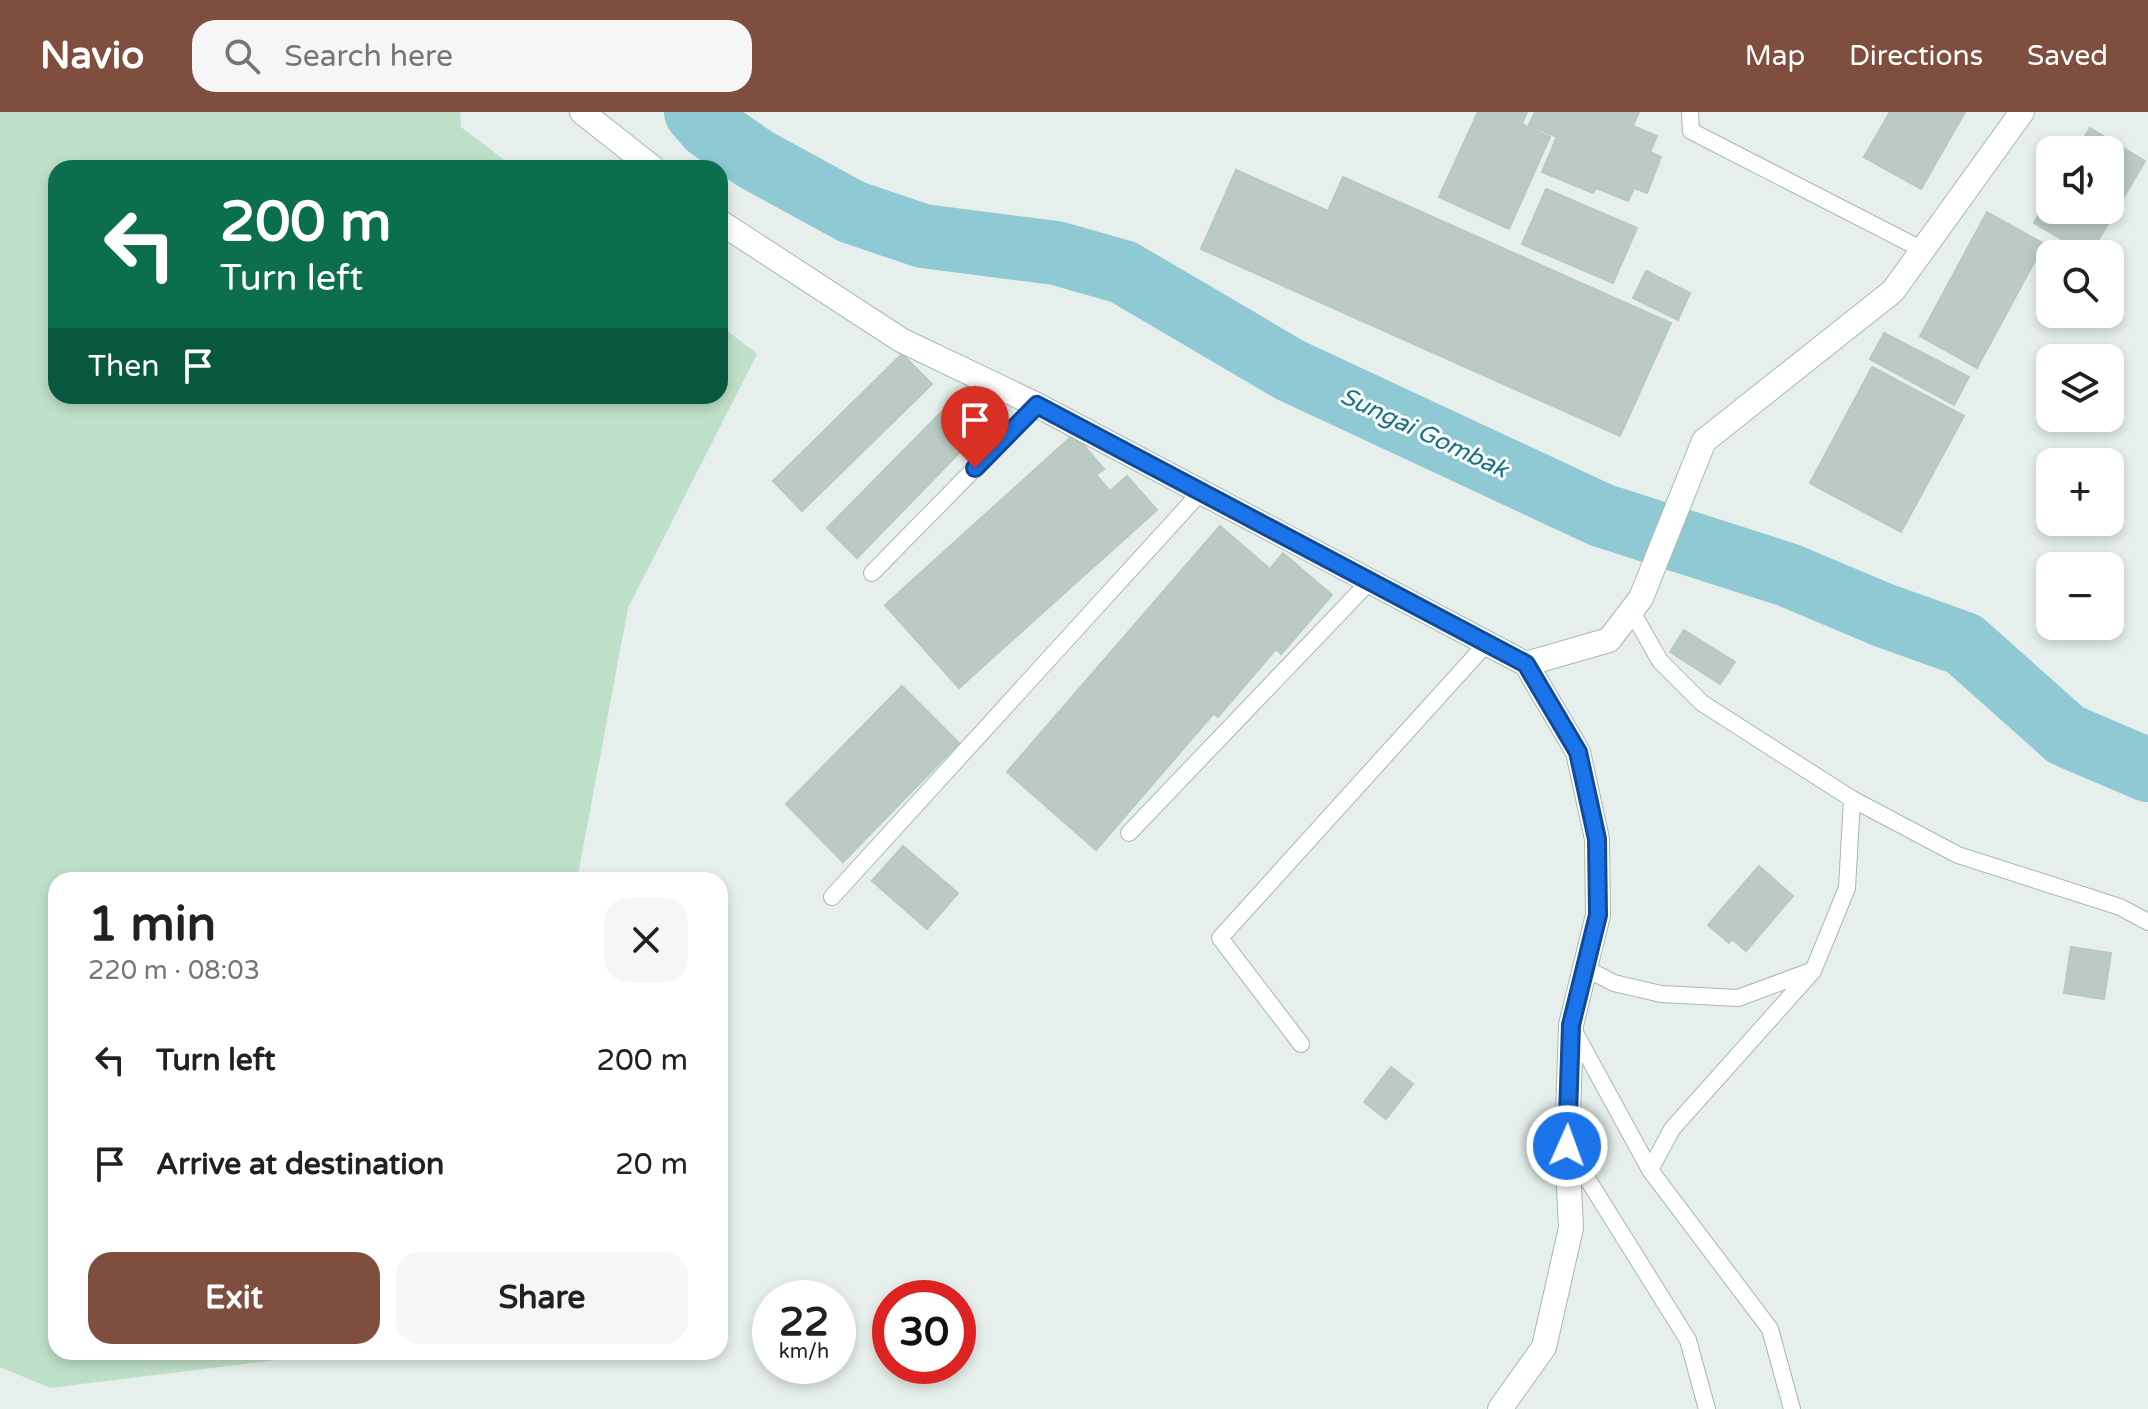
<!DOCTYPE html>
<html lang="en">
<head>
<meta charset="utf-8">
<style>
  body { margin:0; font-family:"Varela Round",sans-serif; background:#f6f6f6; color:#202124; height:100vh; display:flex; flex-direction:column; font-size:30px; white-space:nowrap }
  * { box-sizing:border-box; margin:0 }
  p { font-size:26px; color:#757577 }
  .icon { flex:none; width:44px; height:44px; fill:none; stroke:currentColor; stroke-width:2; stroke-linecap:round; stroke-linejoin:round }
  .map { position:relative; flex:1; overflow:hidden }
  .sheet { position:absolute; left:48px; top:760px; width:680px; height:488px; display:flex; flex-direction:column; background:#fff; border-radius:24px; box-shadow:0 4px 12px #0003 }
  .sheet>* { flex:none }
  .banner { position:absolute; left:48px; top:48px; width:680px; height:244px; border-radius:24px; box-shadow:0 4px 12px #0003; background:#0b6e4f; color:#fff; overflow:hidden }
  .controls { position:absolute; left:2036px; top:24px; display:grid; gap:16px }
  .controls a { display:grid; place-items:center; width:88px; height:88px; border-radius:16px; background:#fff; box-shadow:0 4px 12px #0003; font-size:40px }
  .speed { position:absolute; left:752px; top:1168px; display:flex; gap:16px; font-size:40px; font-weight:700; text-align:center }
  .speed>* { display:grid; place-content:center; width:104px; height:104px; border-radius:50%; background:#fff; box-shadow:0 4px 12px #0003; line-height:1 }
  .speed small { font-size:20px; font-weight:400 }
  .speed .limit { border:12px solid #d22; background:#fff; color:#111 }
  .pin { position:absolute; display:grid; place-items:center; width:68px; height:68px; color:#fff; margin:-82px -34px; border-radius:50% 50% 50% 0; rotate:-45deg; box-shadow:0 0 8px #0007 }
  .pin .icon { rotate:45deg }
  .me { position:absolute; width:88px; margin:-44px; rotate:2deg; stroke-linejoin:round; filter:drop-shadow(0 0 6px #0008) }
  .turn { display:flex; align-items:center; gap:28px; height:168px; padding:0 40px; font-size:36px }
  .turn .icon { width:104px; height:104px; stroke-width:2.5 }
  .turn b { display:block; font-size:56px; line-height:68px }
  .then { display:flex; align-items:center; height:76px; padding:0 40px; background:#0003; gap:16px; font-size:30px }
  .round { display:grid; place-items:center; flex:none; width:84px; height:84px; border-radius:24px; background:#f6f6f6 }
  .summary { display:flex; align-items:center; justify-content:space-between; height:136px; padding:0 40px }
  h1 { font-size:48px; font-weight:700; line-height:60px }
  .primary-button { display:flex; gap:16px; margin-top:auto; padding:16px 40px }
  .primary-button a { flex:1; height:92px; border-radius:24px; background:#7f4e3f; color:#fff; font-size:32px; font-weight:700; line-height:92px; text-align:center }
  .primary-button a+a { background:#f6f6f6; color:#202124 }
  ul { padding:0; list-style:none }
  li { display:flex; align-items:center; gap:24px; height:104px; padding:0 40px }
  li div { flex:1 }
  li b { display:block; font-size:30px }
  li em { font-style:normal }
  header { display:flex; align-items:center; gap:48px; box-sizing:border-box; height:112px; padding:0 40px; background:#7f4e3f; color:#fff }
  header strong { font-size:38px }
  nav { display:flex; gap:44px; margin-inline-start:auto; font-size:28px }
  .search { width:560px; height:72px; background:#f6f6f6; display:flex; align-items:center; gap:20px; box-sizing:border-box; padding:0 28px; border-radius:24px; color:#757577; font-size:30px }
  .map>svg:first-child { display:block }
  .green { fill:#bfe0c8 }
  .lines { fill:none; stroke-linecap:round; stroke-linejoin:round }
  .river { stroke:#8ec9d4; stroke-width:64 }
  .building { fill:#bbcac4; stroke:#b8c9c2; stroke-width:2 }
  .service-casing { stroke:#a8b8b2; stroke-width:18 }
  .minor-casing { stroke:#a8b8b2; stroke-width:26 }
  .service { stroke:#fff; stroke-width:16 }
  .minor { stroke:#fff; stroke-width:24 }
  .route-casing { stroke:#114b97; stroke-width:20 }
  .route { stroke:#1a73e8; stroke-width:14 }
  .labels { text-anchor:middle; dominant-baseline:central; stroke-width:6; stroke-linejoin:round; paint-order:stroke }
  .water-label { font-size:24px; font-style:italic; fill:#1c6f80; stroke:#f7fbf9 }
</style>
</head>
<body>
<header>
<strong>Navio</strong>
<div class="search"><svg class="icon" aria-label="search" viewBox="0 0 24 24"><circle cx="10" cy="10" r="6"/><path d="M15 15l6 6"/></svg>Search here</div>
<nav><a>Map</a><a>Directions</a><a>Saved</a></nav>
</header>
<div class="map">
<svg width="2148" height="1297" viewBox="0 0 2148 1297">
  <rect width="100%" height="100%" fill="#e6efeb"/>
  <!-- green -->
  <path class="green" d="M0 0H460L461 15 515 56H56V284H720V213L757 242 628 496 577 768H56V1240H340L50 1276 0 1255Z"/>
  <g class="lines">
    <!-- river -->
    <path class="river" d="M696 0 709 15 755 47 852 100 923 124 1056 141 1123 160 1290 258 1601 403 1788 463 1883 503 1964 532 2066 623 2148 658"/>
  </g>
  <!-- building -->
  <g class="building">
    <path d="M1478 0H1527L1522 12 1550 25 1509 117 1439 85Z"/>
    <path d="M1535 0H1639L1633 14 1657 24 1650 40 1661 45 1647 81 1634 76 1628 89 1596 76 1593 81 1542 60 1557 25 1529 13Z"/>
    <path d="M1890 0H1965L1921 77 1864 45Z"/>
    <path d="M2090 16 2145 49 2090 142H2087L2034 111 2050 84V98H2110V38H2077Z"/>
    <path d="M1236 58 1328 99 1343 65 1671 211 1620 324 1201 137Z"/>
    <path d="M1546 77 1637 116 1613 171 1522 132Z"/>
    <path d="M1987 100 2044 132 1977 256 1920 224Z"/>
    <path d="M1646 159 1690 181 1678 208 1633 186Z"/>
    <path d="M1884 221 1969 265 1954 293 1870 247Z"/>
    <path d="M902 242 932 272 802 399 773 369Z"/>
    <path d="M1872 255 1964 304 1901 420 1810 371Z"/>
    <path d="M971 270 1000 299 857 446 827 416Z"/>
    <path d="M1074 322 1104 357 1096 363 1110 379 1127 364 1157 398 959 576 885 493Z"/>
    <path d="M1220 414 1270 457 1283 441 1332 483 1281 542 1276 537 1218 605 1214 601 1096 738 1007 660Z"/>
    <path d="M1684 518 1735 550 1720 572 1670 540Z"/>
    <path d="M902 574 959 631 843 750 786 692Z"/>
    <path d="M903 734 958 781 927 817 872 769Z"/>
    <path d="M1759 754 1793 784 1746 839 1732 827 1729 831 1708 813Z"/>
    <path d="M2071 835 2111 841 2104 887 2064 881Z"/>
    <path d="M1391 955 1413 972 1386 1007 1364 990Z"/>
  </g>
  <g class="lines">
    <!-- service casing -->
    <g class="service-casing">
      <g id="service">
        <path d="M1690 0 1691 19 1923 138"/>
        <path d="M872 461 1037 293"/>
        <path d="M1631 498 1660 549 1702 591 1852 687 1958 743 2120 795 2148 810"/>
        <path d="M1129 721 1370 469"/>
        <path d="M832 785 1200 381"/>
        <path d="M1587 857 1614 871 1661 882 1738 886 1811 859"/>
        <path d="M1573 917 1650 1058 1770 1217 1792 1297"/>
        <path d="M1301 932 1220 826 1487 531"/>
        <path d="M1570 1039 1688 1228 1707 1297"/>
        <path d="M1650 1058 1672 1017 1813 859 1847 776 1852 687"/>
      </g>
    </g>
    <!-- minor casing -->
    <g class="minor-casing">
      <g id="minor">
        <path d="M582 0 653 56"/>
        <path d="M720 110 901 228 1037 293 1526 552 1609 528 1641 486 1704 329 1893 179 2022 0"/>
        <path d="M1500 1297 1544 1235 1571 1116 1567 1034 1571 913 1598 803 1597 727 1578 640 1526 552"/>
      </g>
    </g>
    <!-- service -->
    <use href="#service" class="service"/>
    <!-- minor -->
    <use href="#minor" class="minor"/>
  </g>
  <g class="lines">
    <!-- route casing -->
    <g class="route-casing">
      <path id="route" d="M975 356 1037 293 1526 552 1578 640 1597 727 1598 803 1571 913 1567 1034"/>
    </g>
    <!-- route -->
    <use href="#route" class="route"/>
  </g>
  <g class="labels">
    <!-- water labels -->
    <g class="water-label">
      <text transform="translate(1424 321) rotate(25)">Sungai Gombak</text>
    </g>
  </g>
</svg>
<div class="controls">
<a><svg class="icon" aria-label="sound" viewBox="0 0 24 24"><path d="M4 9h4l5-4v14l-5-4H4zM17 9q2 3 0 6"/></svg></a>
<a><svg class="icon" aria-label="search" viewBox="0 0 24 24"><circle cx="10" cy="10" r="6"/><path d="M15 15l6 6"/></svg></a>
<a><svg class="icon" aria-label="layers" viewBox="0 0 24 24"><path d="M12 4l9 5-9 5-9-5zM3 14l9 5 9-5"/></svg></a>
<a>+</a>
<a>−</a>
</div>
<div class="speed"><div>22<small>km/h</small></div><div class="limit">30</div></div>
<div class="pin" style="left:975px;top:356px;background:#d93025"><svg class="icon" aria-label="arrive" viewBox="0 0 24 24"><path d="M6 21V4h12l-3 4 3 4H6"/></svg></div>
<svg class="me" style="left:1567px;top:1034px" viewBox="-20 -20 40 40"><circle r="17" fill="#1a73e8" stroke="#fff" stroke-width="3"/><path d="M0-11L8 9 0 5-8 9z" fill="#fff"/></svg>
<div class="banner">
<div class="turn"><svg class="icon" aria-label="left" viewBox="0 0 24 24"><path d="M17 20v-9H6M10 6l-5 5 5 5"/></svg><div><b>200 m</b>Turn left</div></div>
<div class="then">Then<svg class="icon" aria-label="arrive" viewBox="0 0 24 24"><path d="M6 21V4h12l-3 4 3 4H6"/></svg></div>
</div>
<section class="sheet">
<div class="summary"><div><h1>1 min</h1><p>220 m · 08:03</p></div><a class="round"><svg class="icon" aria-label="close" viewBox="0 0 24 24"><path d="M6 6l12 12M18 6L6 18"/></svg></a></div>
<ul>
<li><svg class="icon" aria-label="left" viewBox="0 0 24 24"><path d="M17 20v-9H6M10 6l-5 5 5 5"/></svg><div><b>Turn left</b></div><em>200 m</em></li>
<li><svg class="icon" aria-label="arrive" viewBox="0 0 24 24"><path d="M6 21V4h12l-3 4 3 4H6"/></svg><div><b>Arrive at destination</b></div><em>20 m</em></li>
</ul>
<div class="primary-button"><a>Exit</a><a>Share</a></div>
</section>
</div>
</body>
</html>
